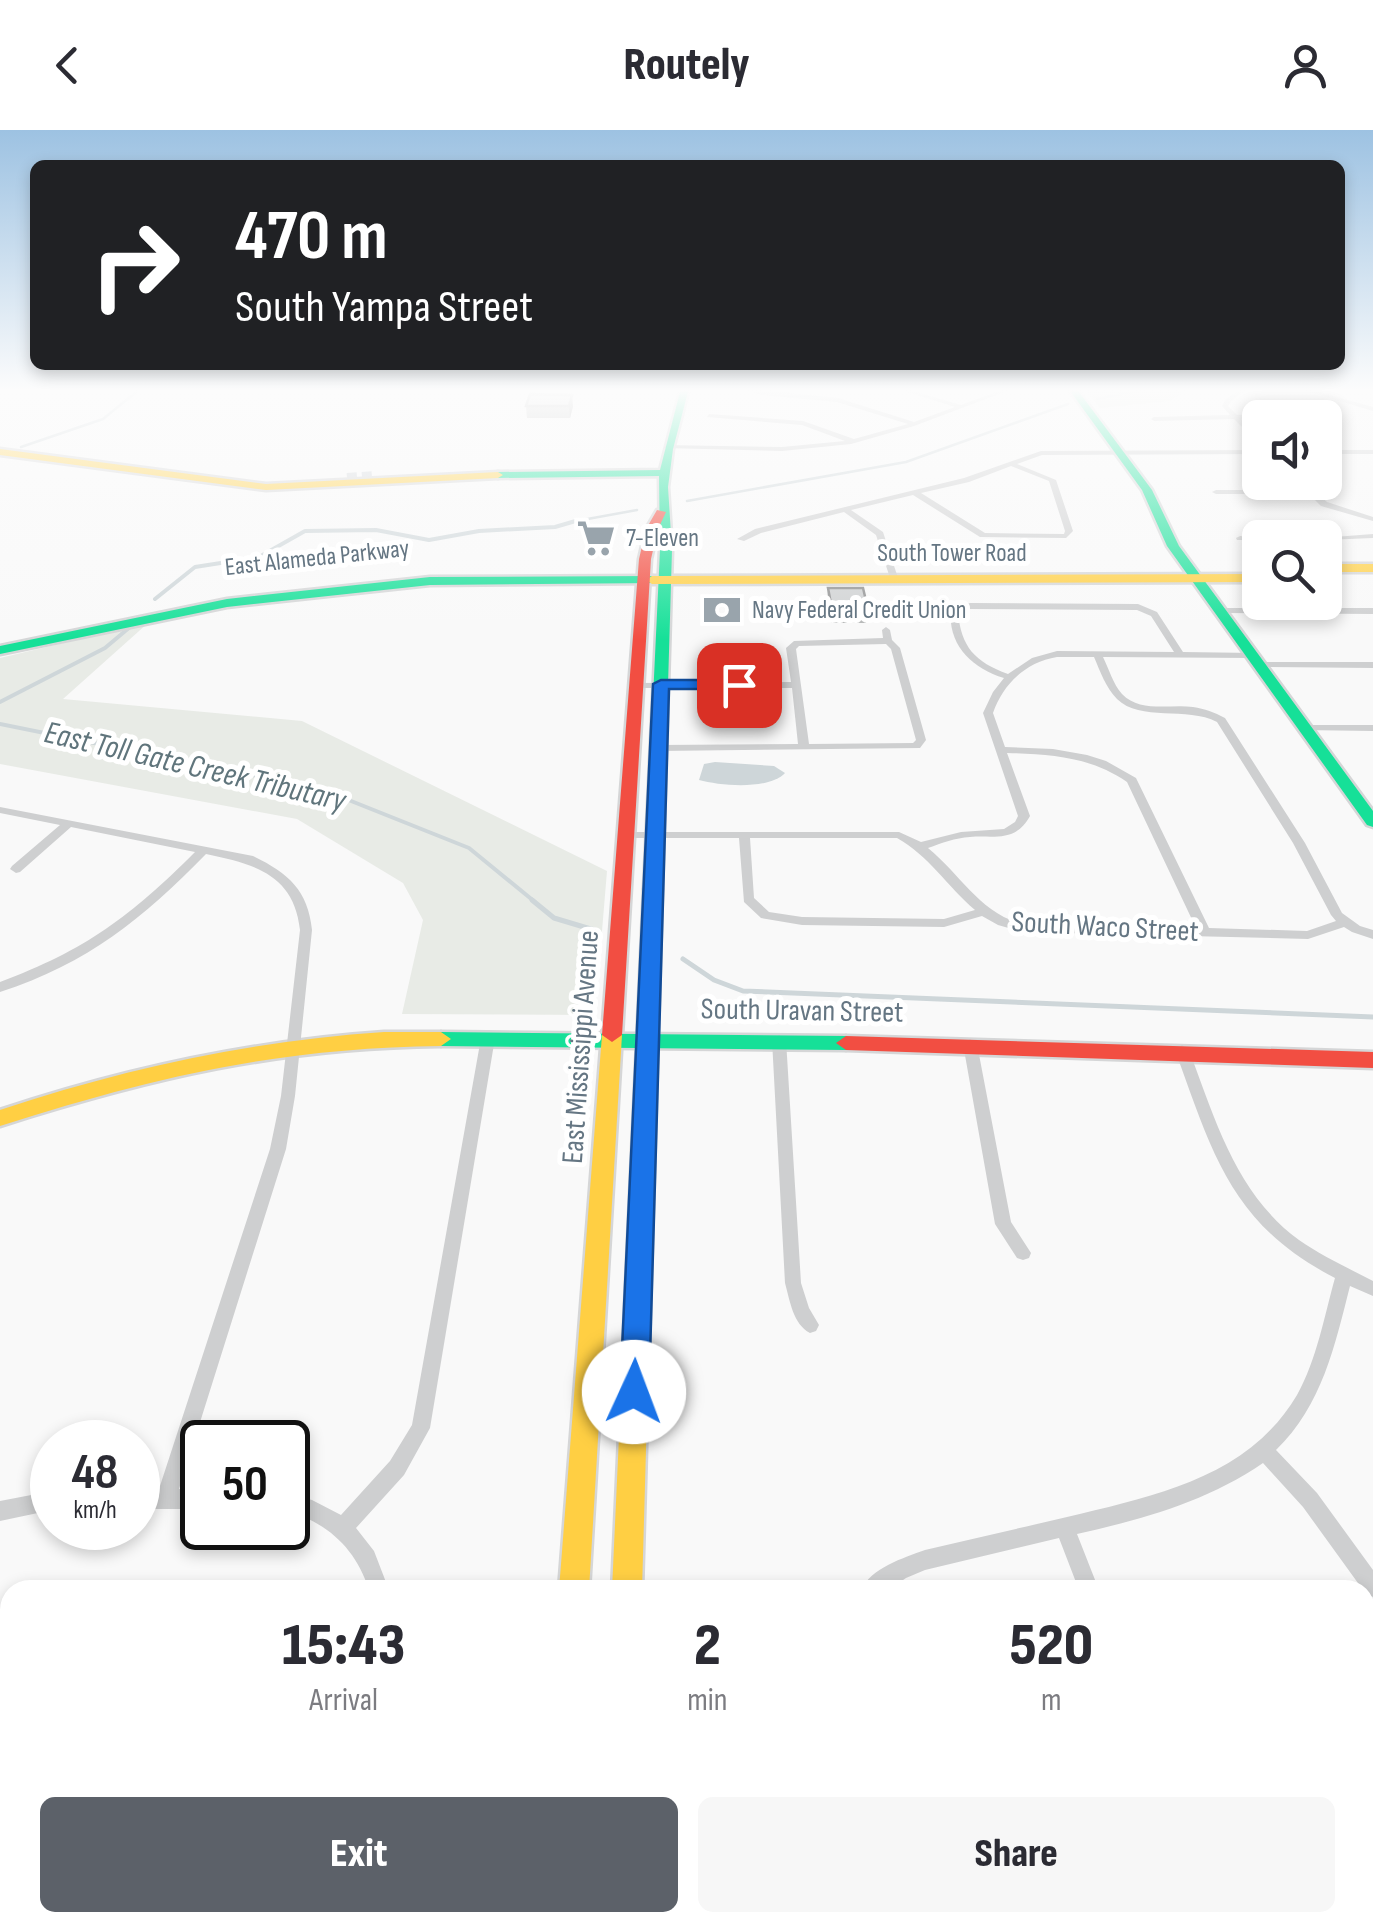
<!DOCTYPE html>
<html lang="en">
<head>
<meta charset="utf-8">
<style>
  body { margin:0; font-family:"Sofia Sans Condensed",sans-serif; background:#f7f7f7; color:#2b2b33; height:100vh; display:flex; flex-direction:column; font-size:38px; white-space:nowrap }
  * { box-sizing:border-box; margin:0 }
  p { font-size:32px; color:#7c7c81 }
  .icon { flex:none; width:55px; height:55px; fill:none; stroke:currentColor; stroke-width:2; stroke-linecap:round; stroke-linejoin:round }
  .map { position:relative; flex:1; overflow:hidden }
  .side { position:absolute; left:0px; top:1450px; width:1375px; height:352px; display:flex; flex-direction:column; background:#fff; border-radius:30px 30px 0 0; box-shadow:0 5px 15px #0003 }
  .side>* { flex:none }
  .guide { position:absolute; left:30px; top:30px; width:1315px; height:210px; border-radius:15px; box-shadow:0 5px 15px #0003; background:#202124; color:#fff; overflow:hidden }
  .fabs { position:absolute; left:1242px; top:270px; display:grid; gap:20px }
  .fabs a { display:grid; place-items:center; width:100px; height:100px; border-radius:15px; background:#fff; box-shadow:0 5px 15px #0003; font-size:50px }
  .speed { position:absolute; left:30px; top:1290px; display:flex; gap:20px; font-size:50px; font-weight:700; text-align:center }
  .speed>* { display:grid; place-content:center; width:130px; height:130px; border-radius:50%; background:#fff; box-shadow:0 5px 15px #0003; line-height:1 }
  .speed small { font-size:25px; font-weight:400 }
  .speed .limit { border:5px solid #111; border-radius:15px; background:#fff; color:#111 }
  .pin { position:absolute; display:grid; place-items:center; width:85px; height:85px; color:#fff; margin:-42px; border-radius:20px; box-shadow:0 5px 15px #0006 }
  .me { position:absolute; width:110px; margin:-55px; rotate:2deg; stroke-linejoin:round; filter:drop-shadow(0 0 8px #0008) }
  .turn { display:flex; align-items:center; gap:35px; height:210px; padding:0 40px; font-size:45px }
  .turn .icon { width:130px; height:130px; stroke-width:2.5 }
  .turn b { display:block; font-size:70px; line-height:85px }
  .eta { display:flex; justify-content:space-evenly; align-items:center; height:170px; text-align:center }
  .eta b { font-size:60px; font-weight:800; line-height:70px }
  .button { display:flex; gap:20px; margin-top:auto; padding:20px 40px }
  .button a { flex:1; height:115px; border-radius:15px; background:#5c6169; color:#fff; font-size:40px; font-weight:800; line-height:115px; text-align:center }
  .button a+a { background:#f7f7f7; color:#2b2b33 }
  header { display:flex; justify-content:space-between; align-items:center; height:130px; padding:0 40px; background:#fff; font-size:45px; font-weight:800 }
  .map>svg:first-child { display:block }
  .green { fill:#e8ebe6 }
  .water { fill:#ced6d9 }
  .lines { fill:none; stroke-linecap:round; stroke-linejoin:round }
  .stream-far2 { stroke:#ced6d9; stroke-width:2.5 }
  .stream-far1 { stroke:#ced6d9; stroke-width:4 }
  .stream { stroke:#ced6d9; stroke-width:5 }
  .secondary-tunnel { stroke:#d4d8dc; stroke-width:10; stroke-dasharray:10 5; stroke-linecap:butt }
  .fast-casing { stroke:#d5d6d7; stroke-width:5 }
  .slow-casing { stroke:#d5d6d7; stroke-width:5 }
  .jam-casing { stroke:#d5d6d7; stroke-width:5 }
  .street { fill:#cecfd0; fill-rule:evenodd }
  .fast { fill:#16e098; fill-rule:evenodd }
  .slow { fill:#ffcf43; fill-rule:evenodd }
  .jam { fill:#f24e42; fill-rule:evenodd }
  .wall { fill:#b3b5b5 }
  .shaded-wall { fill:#929394 }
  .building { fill:#d0d2d3; stroke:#929394; stroke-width:2.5 }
  .route { fill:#1a73e8; stroke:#114b97; stroke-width:2.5 }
  .labels { text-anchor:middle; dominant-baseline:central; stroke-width:10; stroke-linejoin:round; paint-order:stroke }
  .far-poi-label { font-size:25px; fill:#657683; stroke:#fff; text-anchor:start }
  .far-street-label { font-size:25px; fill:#657683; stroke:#fff }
  .street-label { font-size:30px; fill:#657683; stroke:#fff }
  .water-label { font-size:32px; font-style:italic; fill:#60757c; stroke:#fff }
</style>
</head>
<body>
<header><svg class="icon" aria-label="back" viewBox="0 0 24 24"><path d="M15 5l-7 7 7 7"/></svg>Routely<svg class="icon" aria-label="person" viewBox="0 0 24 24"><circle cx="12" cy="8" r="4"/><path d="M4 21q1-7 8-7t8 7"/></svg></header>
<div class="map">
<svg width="1373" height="1802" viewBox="0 0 1373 1802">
  <rect width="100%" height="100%" fill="#f9f9f9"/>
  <!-- green -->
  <g class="green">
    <path d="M1084 258H1189L1170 271 1100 278Z"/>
    <path d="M148 493 63 569 302 591 607 741 595 885 402 884 423 790 403 753 297 689 0 634V528Z"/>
  </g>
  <!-- water -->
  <path class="water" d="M715 632 774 636 785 643C769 660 721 656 699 650L704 634Z"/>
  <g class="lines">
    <!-- stream-far2 -->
    <g class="stream-far2">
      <path d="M1097 269 1151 258"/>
      <path d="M21 317 103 289 141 258"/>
      <path d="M687 371 906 332 1068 274"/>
      <path d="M571 392 637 380"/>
    </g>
    <!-- stream-far1 -->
    <g class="stream-far1">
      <path d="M155 469 195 437 259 427 305 401 376 400 429 410 479 401 555 397 579 390"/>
      <path d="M0 572 105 518 130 497"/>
      <path d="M0 594 321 659 469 718 535 772"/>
    </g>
    <!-- stream -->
    <g class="stream">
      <path d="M532 770 554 788 594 800"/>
      <path d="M683 829 714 850 743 861 1373 887"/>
    </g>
    <!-- secondary-tunnel -->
    <path class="secondary-tunnel" d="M347 348 374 346"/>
    <!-- fast casing -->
    <g class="fast-casing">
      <g id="fast">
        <path d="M681 258H689L673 319 668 357 672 420 662 759 653 765 644 759 660 420 659 346 498 348 493 345 498 342 660 340Z"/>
        <path d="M1068 258H1076L1152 360 1179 416 1373 681V697L1367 695 1167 416 1142 360Z"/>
        <path d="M652 446 656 447V453L430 455 227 477 0 524V516L227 469 430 447Z"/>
        <path d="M441 902 846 906 856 913 846 920 441 916 431 909Z"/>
      </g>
    </g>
    <!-- slow casing -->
    <g class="slow-casing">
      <g id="slow">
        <path d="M0 319 266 354 498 342 503 345 498 348 266 360 0 325Z"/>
        <rect x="1325" y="434" width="48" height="8"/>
        <path d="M1260 444V452L652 454 646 450 652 446Z"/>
        <path d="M653 753 662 759 642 1460H612L644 759Z"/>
        <path d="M612 898 622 905 589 1460H559L602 905Z"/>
        <path d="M384 902H441L451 909 441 916C278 918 154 947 0 996V980C126 938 251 911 384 902Z"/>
        <path d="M534 1792H570L569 1802H533Z"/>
      </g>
    </g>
    <!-- jam casing -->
    <g class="jam-casing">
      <g id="jam">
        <path d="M657 380 666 382 658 399 651 429 622 905 612 912 602 905 639 429 646 399Z"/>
        <path d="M846 906 1373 922V938L846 920 836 913Z"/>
        <rect x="597" y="1792" width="36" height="10"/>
      </g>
    </g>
    <!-- street -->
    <g class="street">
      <path d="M743 258 838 268 914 292 955 277 894 258H903L961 275 1007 258H1015L914 296 851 314 782 321 664 318 666 315 782 317 845 311 802 295 707 287 709 284 803 291 854 309 908 294 837 272 761 265Z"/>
      <path d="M1242 258H1249L1231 271 1228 276 1237 285 1269 284 1272 286 1241 289 1260 309V315L1234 289 1154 291 1151 289 1154 287 1230 285 1222 276 1226 269Z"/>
      <path d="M1296 258H1305L1373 277V281Z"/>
      <path d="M1260 320V324L1042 325 1017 334 1056 350 1073 401 1066 408 980 407 913 365 851 380 883 402 898 448 894 451 890 448 876 405 844 382 761 403 744 411 737 409 755 399 964 348 1041 321ZM1011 336 1049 351 1065 401 1064 404 985 403 921 363 969 352Z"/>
      <rect x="1325" y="320" width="48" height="4"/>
      <path d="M1296 352H1304L1327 372 1373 387V391L1321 376 1309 364H1216L1212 362 1216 360H1304Z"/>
      <path d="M1373 404V408L1325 410V408H1321Z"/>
      <path d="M1240 406 1264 408H1260V410H1237L1236 408Z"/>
      <path d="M970 473 1138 474 1157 482 1183 522 1255 523V527L1252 528 1103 527C1109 539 1113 554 1122 564 1140 583 1170 574 1193 577 1205 579 1214 582 1225 588L1305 713 1342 783 1360 796 1373 800V809L1352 802 1344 797 1308 809 1022 802 998 795 982 786 944 797 802 795 761 788 744 772 739 708H626L620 705 626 702H899L921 712 961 702 1004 699 1015 692 1018 686 983 583 993 562 1004 548C971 538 947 514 951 478ZM970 479 1137 480 1151 486 1174 522 1057 521 1032 528 1008 544C975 532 961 517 958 482ZM1057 527H1094C1100 541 1106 558 1117 569 1140 592 1187 576 1217 592L1293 713 1331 785 1336 791 1307 801 1209 798 1136 648 1106 631 1087 625 1053 619 1005 617 993 583C1003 554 1026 532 1057 527ZM1007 623C1051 624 1091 627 1127 652L1196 798 1022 794C979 782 961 745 928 718 942 713 955 708 970 707 995 705 1015 713 1030 686ZM750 708H897C929 726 947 756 975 780L944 789 802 787 769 782 754 768Z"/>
      <path d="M1220 478H1373V484L1217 483 1216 481Z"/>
      <path d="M886 497 890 500 892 510 900 518 926 610 920 618 659 621 654 618 659 615 798 614 792 558H636L633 557V553L791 552 786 518 794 511 883 508 882 500ZM886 514 891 519 916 610 913 613 809 614 796 519 799 516Z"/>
      <path d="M1260 532H1373V538L1257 537V533Z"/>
      <path d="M1305 595H1373V601L1301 600 1300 598Z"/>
      <path d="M0 677 253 726C288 743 308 760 312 800L295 966 286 1019 179 1359 202 1360V1379H138V1360L159 1359 270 1019 281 966 300 800C294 744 254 734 206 724 142 789 89 833 0 862V852C86 820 131 786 195 722L71 697 20 742 16 743 10 739 12 736 60 695 0 683Z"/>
      <path d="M488 903 495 908 430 1298 404 1345 356 1398 374 1421 389 1460H369C356 1419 329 1394 288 1381V1363L312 1370 341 1385 390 1331 412 1295 481 908Z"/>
      <path d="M779 905 786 910 801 1153 809 1178 819 1195 816 1201 810 1203C793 1194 790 1171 785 1153L772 910Z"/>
      <path d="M970 909 977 914 1011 1092 1031 1123 1029 1128 1023 1130 1017 1128 995 1094 963 914Z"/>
      <path d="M1182 915 1189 920C1215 989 1236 1064 1299 1110 1322 1126 1348 1138 1373 1151V1166L1350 1156C1335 1215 1322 1276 1276 1320L1317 1363 1373 1440V1467L1366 1464 1365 1460H1363L1303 1377 1263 1333C1206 1372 1143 1389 1077 1404L1099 1460H1079L1059 1408 925 1440 906 1448 888 1460H861C871 1438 903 1428 925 1420 972 1409 1020 1398 1067 1387 1154 1366 1248 1348 1297 1265 1317 1229 1324 1187 1335 1148 1231 1095 1212 1022 1175 920Z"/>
      <path d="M52 1361V1380L0 1391V1371Z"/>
      <path d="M324 1792H348L346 1802H322Z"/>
      <path d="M828 1792H852L853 1802H829Z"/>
      <path d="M1161 1792H1185L1188 1802H1164Z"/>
    </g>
    <!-- fast -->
    <use href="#fast" class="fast"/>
    <!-- slow -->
    <use href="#slow" class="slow"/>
    <!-- jam -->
    <use href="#jam" class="jam"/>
  </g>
  <!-- wall -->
  <g class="wall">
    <path d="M526 276H573L570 288H527Z"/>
    <path d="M828 458 868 479 866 493H831L827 473Z"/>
  </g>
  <!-- shaded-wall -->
  <path class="shaded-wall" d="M572 265 573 276 570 288 569 276Z"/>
  <!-- building -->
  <g class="building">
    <path d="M530 264 572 265 569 276H526Z"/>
    <path d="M828 458H863L868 479H832Z"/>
  </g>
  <!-- sky -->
  <linearGradient id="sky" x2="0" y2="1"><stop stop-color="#9dc2e2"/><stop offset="0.51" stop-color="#fcfcfc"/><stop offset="1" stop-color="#fcfcfc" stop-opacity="0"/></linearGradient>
  <rect width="1373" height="510" fill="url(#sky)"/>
  <!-- route -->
  <path class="route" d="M739 550 745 552V559H669L649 1262 645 1272 634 1276 624 1272 620 1262 653 554 661 550Z"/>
  <!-- icons -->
  <defs>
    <g id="supermarket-bare" transform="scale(3)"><path d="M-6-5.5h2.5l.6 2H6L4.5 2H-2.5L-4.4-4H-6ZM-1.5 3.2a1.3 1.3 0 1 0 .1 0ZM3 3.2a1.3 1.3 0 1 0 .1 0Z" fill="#99a4ac" stroke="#fff" stroke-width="2.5" paint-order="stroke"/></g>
    <g id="bank-bare" transform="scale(3)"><path d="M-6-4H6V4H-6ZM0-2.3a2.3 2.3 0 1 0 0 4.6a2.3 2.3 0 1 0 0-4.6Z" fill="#99a4ac" stroke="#fff" stroke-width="2.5" paint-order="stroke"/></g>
  </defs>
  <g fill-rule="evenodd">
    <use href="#supermarket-bare" x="596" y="408"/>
    <use href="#bank-bare" x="722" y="480"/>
  </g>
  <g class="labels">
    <!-- far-poi labels -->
    <g class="far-poi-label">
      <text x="626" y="408">7-Eleven</text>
      <text x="752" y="480">Navy Federal Credit Union</text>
    </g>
    <!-- far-street labels -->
    <g class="far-street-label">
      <text x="952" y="423">South Tower Road</text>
      <text transform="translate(317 428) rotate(-6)">East Alameda Parkway</text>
    </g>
    <!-- street labels -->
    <g class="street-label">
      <text transform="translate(1105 797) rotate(3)">South Waco Street</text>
      <text transform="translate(802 881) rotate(1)">South Uravan Street</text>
      <text transform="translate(581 917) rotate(-86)">East Mississippi Avenue</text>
    </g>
    <!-- water labels -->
    <g class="water-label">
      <text transform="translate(195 637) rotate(13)">East Toll Gate Creek Tributary</text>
    </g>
  </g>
</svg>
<div class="fabs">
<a><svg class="icon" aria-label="sound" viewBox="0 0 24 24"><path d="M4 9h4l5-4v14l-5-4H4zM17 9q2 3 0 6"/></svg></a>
<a><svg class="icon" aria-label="search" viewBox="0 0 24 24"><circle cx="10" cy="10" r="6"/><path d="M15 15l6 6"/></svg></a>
</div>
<div class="speed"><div>48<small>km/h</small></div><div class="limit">50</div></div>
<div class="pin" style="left:739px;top:555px;background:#d93025"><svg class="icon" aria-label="arrive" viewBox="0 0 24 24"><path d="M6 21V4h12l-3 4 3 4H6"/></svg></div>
<svg class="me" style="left:634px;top:1262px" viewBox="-20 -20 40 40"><circle r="19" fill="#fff"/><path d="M0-13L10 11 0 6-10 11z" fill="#1a73e8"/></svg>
<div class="guide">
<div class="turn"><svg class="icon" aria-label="right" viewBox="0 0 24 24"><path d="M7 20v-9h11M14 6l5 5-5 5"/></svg><div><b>470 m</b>South Yampa Street</div></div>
</div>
<section class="side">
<div class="eta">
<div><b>15:43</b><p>Arrival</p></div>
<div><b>2</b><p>min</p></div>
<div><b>520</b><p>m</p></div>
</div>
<div class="button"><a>Exit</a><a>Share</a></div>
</section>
</div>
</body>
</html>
